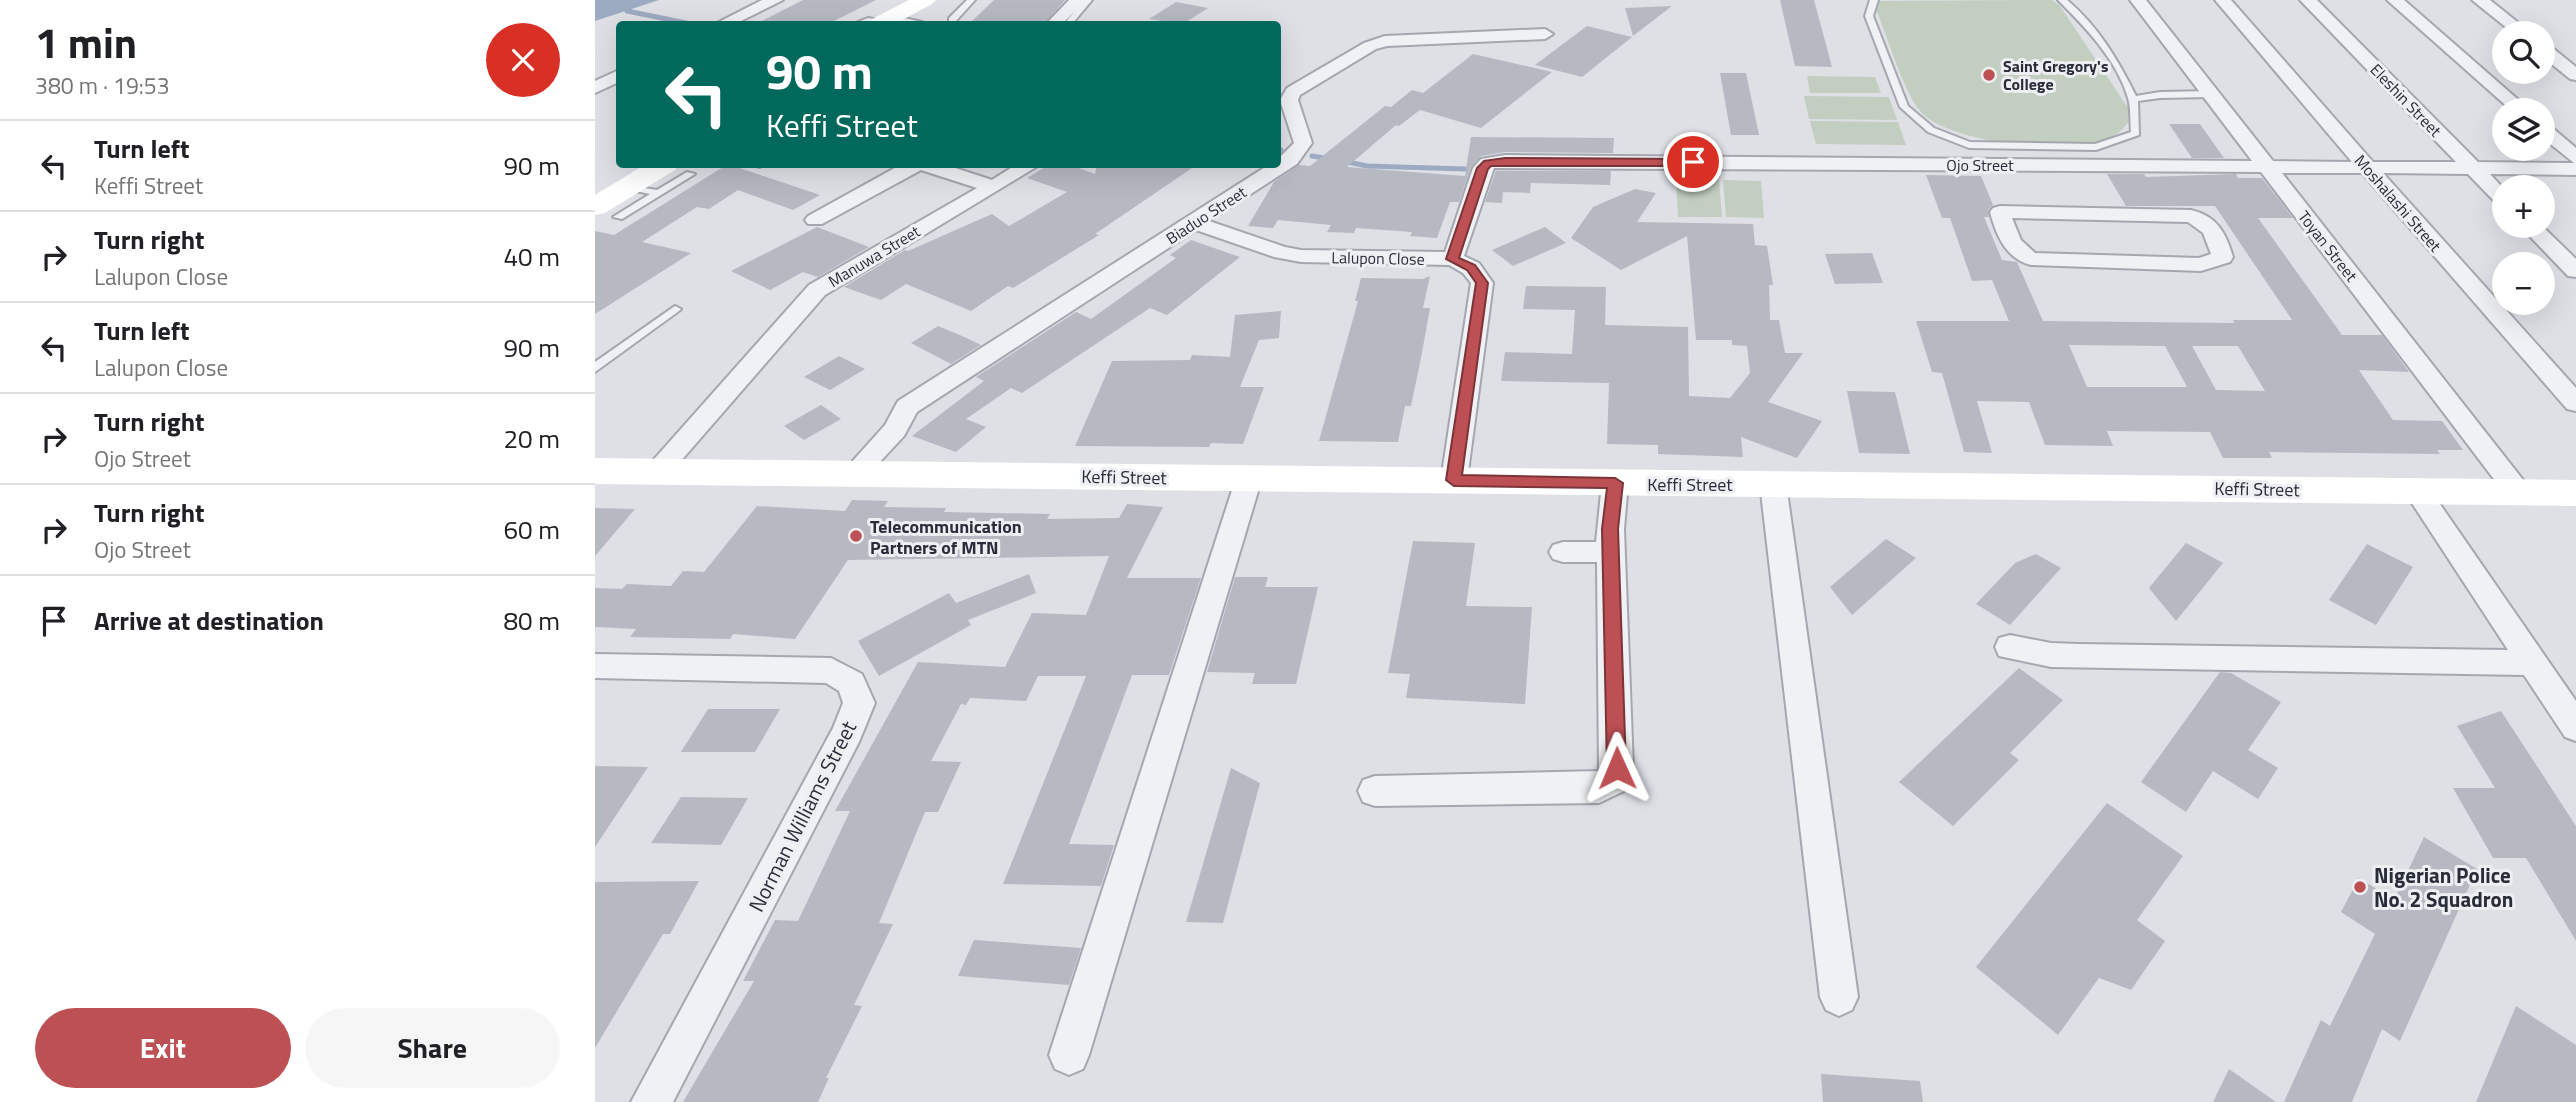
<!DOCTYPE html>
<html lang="en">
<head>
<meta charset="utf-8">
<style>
  body { margin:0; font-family:"Titillium Web",sans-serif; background:#f6f6f6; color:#202124; height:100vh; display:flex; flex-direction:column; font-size:26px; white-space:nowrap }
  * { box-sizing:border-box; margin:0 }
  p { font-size:23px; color:#757577 }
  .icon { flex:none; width:38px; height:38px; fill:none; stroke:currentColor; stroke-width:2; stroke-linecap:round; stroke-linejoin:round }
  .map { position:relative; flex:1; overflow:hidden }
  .panel { display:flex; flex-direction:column; background:#fff; width:595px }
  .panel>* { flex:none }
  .top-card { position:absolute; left:21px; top:21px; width:665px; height:147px; border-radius:7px; box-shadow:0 7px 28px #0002; background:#00695c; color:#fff; overflow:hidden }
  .fabs { position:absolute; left:1897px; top:21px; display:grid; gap:14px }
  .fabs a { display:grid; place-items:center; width:63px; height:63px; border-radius:50%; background:#fff; box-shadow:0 7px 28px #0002; font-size:35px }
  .pin { position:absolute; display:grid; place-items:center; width:60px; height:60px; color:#fff; margin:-30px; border:4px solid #fff; border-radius:50%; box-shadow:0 2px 7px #0007 }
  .me { position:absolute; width:77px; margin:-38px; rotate:359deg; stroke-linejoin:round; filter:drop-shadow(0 0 5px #0008) }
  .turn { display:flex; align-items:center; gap:24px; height:147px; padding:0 35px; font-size:32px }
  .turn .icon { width:91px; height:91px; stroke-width:2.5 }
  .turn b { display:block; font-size:49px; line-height:60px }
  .round { display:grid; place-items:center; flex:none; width:74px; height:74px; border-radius:37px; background:#f6f6f6 }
  .overview { display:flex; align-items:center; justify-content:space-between; height:119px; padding:0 35px }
  h1 { font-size:42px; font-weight:700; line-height:52px }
  .action { display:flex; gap:14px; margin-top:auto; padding:14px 35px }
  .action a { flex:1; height:80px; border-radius:42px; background:#bd5055; color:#fff; font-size:28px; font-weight:700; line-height:80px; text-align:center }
  .action a+a { background:#f6f6f6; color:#202124 }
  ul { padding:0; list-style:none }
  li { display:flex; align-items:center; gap:21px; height:91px; padding:0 35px; border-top:2px solid #e0e0e0 }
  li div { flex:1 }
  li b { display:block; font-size:26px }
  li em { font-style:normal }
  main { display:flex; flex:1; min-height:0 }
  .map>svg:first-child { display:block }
  .green { fill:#c2cec0 }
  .water { fill:#9dabc2 }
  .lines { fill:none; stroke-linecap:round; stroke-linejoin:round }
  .stream { stroke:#9dabc2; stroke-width:5 }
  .building { fill:#b6b9c2; fill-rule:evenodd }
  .service-casing { stroke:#a4a7af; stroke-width:4 }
  .minor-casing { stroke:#a4a7af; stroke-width:4 }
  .service { fill:#f0f1f4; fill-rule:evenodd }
  .minor { fill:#f0f1f4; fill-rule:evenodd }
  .secondary { fill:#fff; fill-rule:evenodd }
  .route { fill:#bd5055; stroke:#7b3437; stroke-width:2 }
  .poi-dot { fill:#bd5055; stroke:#edeff3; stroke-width:2.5 }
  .labels { text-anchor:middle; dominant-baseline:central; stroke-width:6; stroke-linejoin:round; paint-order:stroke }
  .far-poi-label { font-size:16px; font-weight:bold; fill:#292d3a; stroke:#edeff3; text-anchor:start }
  .far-street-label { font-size:16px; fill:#292d3a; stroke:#edeff3 }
  .street-label { font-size:18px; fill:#292d3a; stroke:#edeff3 }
  .poi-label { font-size:18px; font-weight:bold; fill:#292d3a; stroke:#edeff3; text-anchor:start }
  .near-street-label { font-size:21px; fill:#292d3a; stroke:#edeff3 }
  .near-poi-label { font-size:21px; font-weight:bold; fill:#292d3a; stroke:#edeff3; text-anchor:start }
</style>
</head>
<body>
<main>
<section class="panel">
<div class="overview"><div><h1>1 min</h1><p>380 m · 19:53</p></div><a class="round" style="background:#d93025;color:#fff"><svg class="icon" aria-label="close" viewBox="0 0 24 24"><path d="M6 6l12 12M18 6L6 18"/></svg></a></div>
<ul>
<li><svg class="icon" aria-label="left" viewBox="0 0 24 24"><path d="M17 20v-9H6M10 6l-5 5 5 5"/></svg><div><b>Turn left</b><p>Keffi Street</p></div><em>90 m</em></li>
<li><svg class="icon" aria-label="right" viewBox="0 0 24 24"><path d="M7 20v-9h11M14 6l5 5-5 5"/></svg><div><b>Turn right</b><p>Lalupon Close</p></div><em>40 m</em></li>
<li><svg class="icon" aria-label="left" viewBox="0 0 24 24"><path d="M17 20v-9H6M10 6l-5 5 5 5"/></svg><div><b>Turn left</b><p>Lalupon Close</p></div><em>90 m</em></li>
<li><svg class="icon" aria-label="right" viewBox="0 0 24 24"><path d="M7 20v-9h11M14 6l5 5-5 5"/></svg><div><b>Turn right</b><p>Ojo Street</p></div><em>20 m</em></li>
<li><svg class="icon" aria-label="right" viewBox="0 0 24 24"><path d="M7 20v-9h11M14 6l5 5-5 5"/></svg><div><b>Turn right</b><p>Ojo Street</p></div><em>60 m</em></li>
<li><svg class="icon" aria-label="arrive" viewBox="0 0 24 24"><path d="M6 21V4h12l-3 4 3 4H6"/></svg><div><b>Arrive at destination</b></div><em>80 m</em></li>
</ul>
<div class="action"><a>Exit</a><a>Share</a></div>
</section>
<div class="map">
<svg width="1981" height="1102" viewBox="0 0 1981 1102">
  <rect width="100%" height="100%" fill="#dee0e6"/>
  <!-- green -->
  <g class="green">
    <path d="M1457 0 1465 6 1533 108 1534 121C1531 125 1527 130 1523 133 1487 158 1360 145 1328 114 1310 97 1293 38 1282 12V1Z"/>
    <path d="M1212 76 1280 77 1286 93H1215Z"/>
    <path d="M1209 96 1294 97 1302 120 1214 119Z"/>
    <path d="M1215 121 1303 122 1311 145 1221 144Z"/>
    <path d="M1081 177 1124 178 1127 217H1083Z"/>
    <path d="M1128 180 1166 181 1169 218 1131 217Z"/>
  </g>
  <!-- water -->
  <path class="water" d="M0 0H64L0 21Z"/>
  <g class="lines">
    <!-- stream -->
    <g class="stream">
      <path d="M32 11 96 24"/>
      <path d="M682 149 686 150"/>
      <path d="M717 156 735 159"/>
      <path d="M748 161 772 166 870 169"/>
    </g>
  </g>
  <!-- building -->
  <g class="building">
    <path d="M208 0H281L233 24H161Z"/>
    <path d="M399 0H470L449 24H378L382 21H377Z"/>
    <path d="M1185 0H1219L1237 67 1200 66Z"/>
    <path d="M581 2 613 8 588 24 554 19Z"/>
    <path d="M1077 6 1038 36 1030 8Z"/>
    <path d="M992 26 1037 37 987 77 940 65Z"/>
    <path d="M878 54 957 72 886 128 825 110 804 126 801 125 752 167 870 176 876 137 1019 138 1018 153 910 152 886 156 876 167 864 202H855L842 238 815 236 817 232 761 228 759 233 732 232 736 225 683 220 678 228 653 226 679 182 704 165 715 166 790 106 796 107 817 90 828 93Z"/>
    <path d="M1125 73H1151L1164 135H1136Z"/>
    <path d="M1574 124H1605L1629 158H1597Z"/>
    <path d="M133 164 225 195 198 210 143 190 114 209 102 207 47 242 96 253 0 314V231L19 235Z"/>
    <path d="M455 164H473L500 174 502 164H603L500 234 504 235 418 288 413 286 376 311 311 284 286 300 249 287 310 250 313 251 397 214 414 226 472 192 432 178Z"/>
    <path d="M901 171H1016L1015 185 936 183 935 193 908 192 907 203 890 202Z"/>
    <path d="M1512 174H1549L1551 177 1641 174 1643 178H1667L1698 218H1663L1747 335H1787L1814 372 1764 370 1798 420 1847 421 1868 450H1842L1845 454 1674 452 1677 458H1628L1615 432 1512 431 1518 446 1450 445 1434 402 1382 401 1397 453 1369 452 1347 373 1337 372 1321 321H1414L1397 280 1377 281 1355 218H1347L1331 175 1386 176 1398 205 1393 210 1394 217H1389L1407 260 1422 262 1448 321 1639 323 1638 320H1697L1620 206H1531ZM1474 345 1570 346 1592 387H1492ZM1597 346H1643L1670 391 1621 390Z"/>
    <path d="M1040 189 1061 193 1042 222 1158 224 1160 245 1172 246 1178 285H1174L1175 320H1184L1190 353H1208L1173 402 1227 421 1202 458 1146 437 1148 457 1063 454V445L1012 444 1014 383 906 381 910 352 977 354 980 310 928 309 931 286 1011 287 1010 325 1093 327 1094 396 1135 398 1155 373 1152 346 1137 345V340H1101L1092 236 1026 270 976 238 998 207Z"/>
    <path d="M222 227 274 247 223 277 208 272 175 290 136 271Z"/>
    <path d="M950 227 971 243 918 266 897 250Z"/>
    <path d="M596 240 645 257 572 315 555 308 427 393 416 388 371 419 391 427 361 452 317 436 389 381 381 377 481 312 496 319 581 258 575 255Z"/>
    <path d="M1277 253 1288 283 1240 284 1230 254Z"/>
    <path d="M835 276 828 308H835L826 358 816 406H810L803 442 724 441 763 301H760L766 278 828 279Z"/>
    <path d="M686 311 684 338 664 340 645 387H669L648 444 616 443 614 447 480 446 517 361 595 360 597 355 635 357 640 315Z"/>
    <path d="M343 326 367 336 386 345 356 364 316 343Z"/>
    <path d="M244 356 270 369 235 390 209 377Z"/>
    <path d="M1252 391 1300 392 1315 454 1264 453Z"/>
    <path d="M226 405 246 419 209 440 189 426Z"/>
    <path d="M257 500 293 501 289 507 351 508 349 512 455 514 452 519 524 518 532 504 568 507 532 578H606L574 675H537L474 844 519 845 506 886 408 884 491 676H443L431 701 375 698 371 705 366 704 336 761 366 762 343 812H330L284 923 298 924 259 1005 267 1006 231 1078H234L223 1102H88L159 981H148L180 920 203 921 255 811H240L323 662 410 667 437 613 491 615 514 556 253 560 200 639 138 634 135 639 35 637 41 629 0 627V588L27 589 32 584 76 586 88 571 109 572 162 506 250 511Z"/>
    <path d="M0 508 40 509 0 556Z"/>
    <path d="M1291 539 1321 558 1257 615 1235 587Z"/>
    <path d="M818 541 880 543 871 606 937 607 930 704 811 698 815 674 793 673Z"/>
    <path d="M1591 543 1628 563 1581 621 1554 588Z"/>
    <path d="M1772 544 1818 567 1781 625 1734 600Z"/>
    <path d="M1441 554 1466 568 1415 625 1381 604 1420 563Z"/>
    <path d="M434 574 441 593 373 620 376 625 284 676 263 641 354 593 361 603Z"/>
    <path d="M640 577H673L670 587H723L701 684H657L660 673 612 672Z"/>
    <path d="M1424 668 1468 700 1415 753 1424 760 1358 826 1304 782Z"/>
    <path d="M1625 672 1636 673 1686 702 1653 750 1683 768 1663 799 1618 771 1591 812 1546 782Z"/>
    <path d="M113 709H185L160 752H86Z"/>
    <path d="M1906 711 1981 826V941L1931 858H1898L1858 788H1900L1862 726Z"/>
    <path d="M0 766 53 767 0 847Z"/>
    <path d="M636 768 665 783 628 923 591 922Z"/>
    <path d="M86 797 153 798 126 845 56 843Z"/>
    <path d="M1512 803 1588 856 1542 920 1570 941 1536 990 1504 978 1463 1035 1381 967Z"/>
    <path d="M1829 837 1882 869 1805 1041 1787 1029 1757 1102H1689L1726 1020 1735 1026 1780 934 1746 912 1764 878 1799 900Z"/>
    <path d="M104 881 75 934H68L0 1048V882Z"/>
    <path d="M379 940 486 948 474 985 363 976Z"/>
    <path d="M1921 1006 1981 1045V1102H1881Z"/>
    <path d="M1634 1069 1681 1102H1618Z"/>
    <path d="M1226 1074 1325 1081 1328 1102H1228Z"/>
  </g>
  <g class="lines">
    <!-- service casing -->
    <g class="service-casing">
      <g id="service">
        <path d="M372 0H380L360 22H354V18Z"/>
        <path d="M489 0H497L477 24H469Z"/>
        <path d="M1275 0H1283L1278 16 1313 106 1339 128 1375 142 1500 144 1536 132C1535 121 1536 108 1533 98 1522 60 1490 27 1463 0H1472C1503 26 1523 60 1541 96L1565 92 1616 91 1620 94 1616 97 1565 98 1543 101 1544 135 1501 150 1374 148 1333 132 1305 107 1270 16Z"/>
        <path d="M273 18 295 22 296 24H258Z"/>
        <path d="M309 18 327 22 328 24 306 22 305 20Z"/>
        <path d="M153 164H169L165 167Z"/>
        <path d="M92 172 100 174 27 219 18 217 55 194 31 189V185L62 190Z"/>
        <path d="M80 306 86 309 84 311 0 372V362Z"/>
      </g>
    </g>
    <!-- minor casing -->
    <g class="minor-casing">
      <g id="minor">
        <path d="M167 0H188L140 24H120Z"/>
        <path d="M474 0H491L467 24H451Z"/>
        <path d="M1535 0H1551L1678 161 1757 162 1620 0H1636L1778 162H1861L1705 0H1722L1883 162 1979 163 1948 138V123L1954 125 1981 148V175L1895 174 1909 189V206L1902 204 1873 174 1788 173 1981 388V411L1972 409 1767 173H1687L1932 485 1936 492 1932 499 1923 501 1914 499 1666 172 899 168 869 256 884 263 898 283 872 480 868 487 859 489 850 487 846 480 876 283 868 273 854 265 706 262 679 257 601 230 322 412 309 436 268 480 259 483 250 480 246 474 290 425 303 401 675 164H682V160L699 143 685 100 692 88 769 43 790 36 950 29 958 34 950 39 792 46 781 49 705 95 703 100 717 143 702 164 614 221 690 247 706 250 850 252 878 168 886 159 910 155 1657 161Z"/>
        <path d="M1792 0H1809L1935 110H1916Z"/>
        <path d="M1877 0H1895L1936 33H1918Z"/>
        <path d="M1948 44 1954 45 1981 67V80L1975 79 1948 57Z"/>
        <path d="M24 70V82L0 93V81Z"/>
        <path d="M307 164H348L397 180 422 164H446L230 295 71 478 62 481 53 478 49 472 53 466 214 285 382 188 326 170 227 224H213L210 220 213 216Z"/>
        <path d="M1405 206 1596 210C1622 216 1631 233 1638 257L1635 262 1606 271 1436 265C1411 259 1401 235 1395 212L1398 208ZM1417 218 1593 222 1608 233 1616 254 1604 258 1440 253 1426 240Z"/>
        <path d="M1925 226H1947L1981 259V277L1973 276Z"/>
        <path d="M654 469 663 471 667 478 494 1055 488 1069 474 1075 460 1069 454 1055 641 478 645 471Z"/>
        <path d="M1020 474 1029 476 1033 483 1029 529 1038 768 1029 791 1004 803 780 806 768 802 763 791 768 780 780 776 1004 771 1002 562H968L958 559 954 552 958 545 968 542H1001L1007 483 1011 476Z"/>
        <path d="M1178 475 1187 477 1191 484 1263 997 1257 1010 1244 1016 1231 1010 1225 997 1165 484 1169 477Z"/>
        <path d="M1822 482 1831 484 1981 701V741L1970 737 1929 675 1456 667 1404 656 1400 647 1404 638 1415 635 1456 643 1484 644 1913 650 1809 491 1813 484Z"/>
        <path d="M0 654 236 658 267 674 280 703 264 742 78 1102H36L238 728 248 703 244 691 231 683 0 678Z"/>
      </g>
    </g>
    <!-- service -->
    <use href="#service" class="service"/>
    <!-- minor -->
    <use href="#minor" class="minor"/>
    <!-- secondary -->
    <g class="secondary">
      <path d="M314 0H341L337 4 300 24H274L277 19Z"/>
      <path d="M51 164H84L80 170 10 213 0 215V195Z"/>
      <path d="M0 458 1981 480V506L0 484Z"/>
    </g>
  </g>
  <!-- route -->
  <path class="route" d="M910 158 1098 159 1103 162 1098 166H896L893 169 864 258 880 265 893 283 867 475 1020 478 1028 483 1023 529 1031 768 1028 774 1022 776 1015 774 1012 768 1007 529 1012 488 859 486 851 480 881 283 872 270 851 259 882 168 889 161Z"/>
  <!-- markers -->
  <g class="poi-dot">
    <circle cx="1394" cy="75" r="7"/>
    <circle cx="261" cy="536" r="7"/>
    <circle cx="1765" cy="887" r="7"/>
  </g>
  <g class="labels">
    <!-- far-poi labels -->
    <g class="far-poi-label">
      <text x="1408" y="66">Saint Gregory's<tspan x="1408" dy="18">College</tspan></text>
    </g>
    <!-- far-street labels -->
    <g class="far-street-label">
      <text transform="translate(1811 100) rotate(46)">Eleshin Street</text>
      <text x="1385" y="165">Ojo Street</text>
      <text transform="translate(1803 203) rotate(49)">Moshalashi Street</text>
      <text transform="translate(611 215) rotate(-33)">Biaduo Street</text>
      <text transform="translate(1733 246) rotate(52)">Toyan Street</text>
      <text transform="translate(279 256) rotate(-31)">Manuwa Street</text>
      <text transform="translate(783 258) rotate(1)">Lalupon Close</text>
    </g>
    <!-- street labels -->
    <g class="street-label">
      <text transform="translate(529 477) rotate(1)">Keffi Street</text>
      <text x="1095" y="484">Keffi Street</text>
      <text transform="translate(1662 489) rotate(1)">Keffi Street</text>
    </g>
    <!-- poi labels -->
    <g class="poi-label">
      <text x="275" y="526">Telecommunication<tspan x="275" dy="21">Partners of MTN</tspan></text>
    </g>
    <!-- near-street labels -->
    <g class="near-street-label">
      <text transform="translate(207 816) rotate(-63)">Norman Williams Street</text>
    </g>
    <!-- near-poi labels -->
    <g class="near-poi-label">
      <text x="1779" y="875">Nigerian Police<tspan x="1779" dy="24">No. 2 Squadron</tspan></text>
    </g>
  </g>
</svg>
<div class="fabs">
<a><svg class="icon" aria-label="search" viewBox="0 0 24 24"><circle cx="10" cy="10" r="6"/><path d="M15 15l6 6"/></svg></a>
<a><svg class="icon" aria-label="layers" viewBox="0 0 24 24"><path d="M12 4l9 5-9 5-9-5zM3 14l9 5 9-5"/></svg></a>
<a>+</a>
<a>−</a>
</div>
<div class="pin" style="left:1098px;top:162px;background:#d93025"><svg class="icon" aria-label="arrive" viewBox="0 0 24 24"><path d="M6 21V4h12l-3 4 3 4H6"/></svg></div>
<svg class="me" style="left:1022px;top:768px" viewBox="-20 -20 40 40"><path d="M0-17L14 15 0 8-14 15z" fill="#bd5055" stroke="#fff" stroke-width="4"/></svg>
<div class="top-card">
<div class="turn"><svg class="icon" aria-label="left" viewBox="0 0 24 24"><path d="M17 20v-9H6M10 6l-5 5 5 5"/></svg><div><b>90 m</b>Keffi Street</div></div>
</div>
</div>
</main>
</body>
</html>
